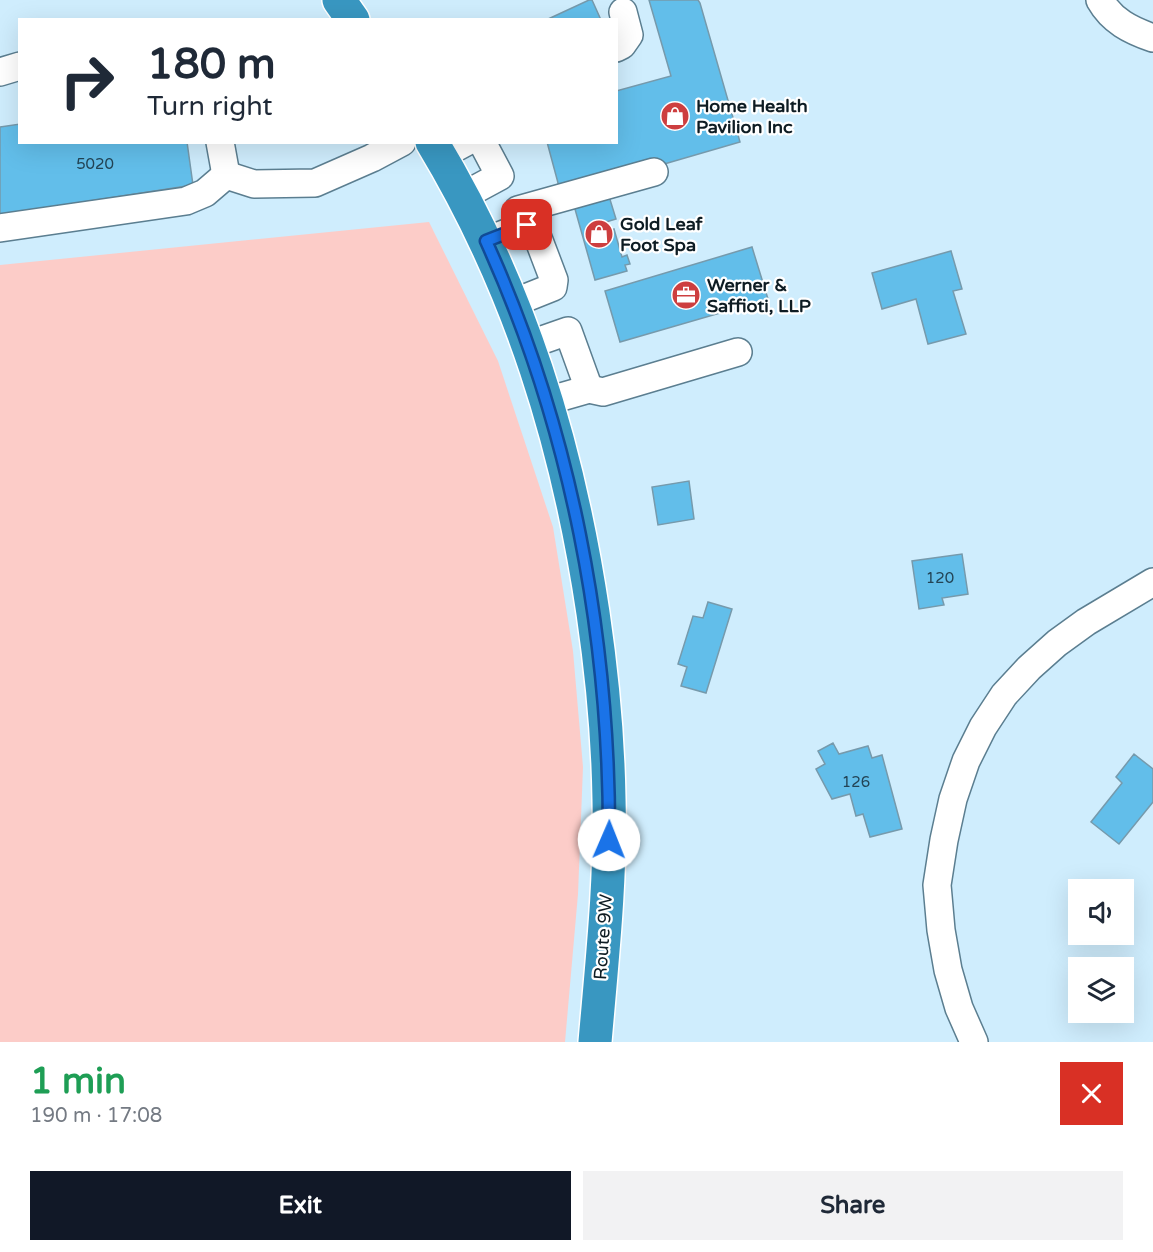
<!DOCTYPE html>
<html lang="en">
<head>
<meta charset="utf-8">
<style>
  body { margin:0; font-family:"Varela Round",sans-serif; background:#f2f2f3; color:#1f2937; height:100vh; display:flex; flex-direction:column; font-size:22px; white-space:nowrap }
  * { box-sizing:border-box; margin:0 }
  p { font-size:20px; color:#747a83 }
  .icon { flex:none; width:33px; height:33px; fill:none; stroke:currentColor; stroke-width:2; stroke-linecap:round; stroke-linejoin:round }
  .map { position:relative; height:1042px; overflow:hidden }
  .drawer { display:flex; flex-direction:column; background:#fff; flex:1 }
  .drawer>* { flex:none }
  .guide { position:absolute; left:18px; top:18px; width:600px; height:126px; border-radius:0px; box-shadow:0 6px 24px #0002; background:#fff; color:#1f2937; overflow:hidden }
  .buttons { position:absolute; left:1068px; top:879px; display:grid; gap:12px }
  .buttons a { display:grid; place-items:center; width:66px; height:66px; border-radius:0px; background:#fff; box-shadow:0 6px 24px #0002; font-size:30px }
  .pin { position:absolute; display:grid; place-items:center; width:51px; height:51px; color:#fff; margin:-26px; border-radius:12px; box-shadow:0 3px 9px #0006 }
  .me { position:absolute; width:66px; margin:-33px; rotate:1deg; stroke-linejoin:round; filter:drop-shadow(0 0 4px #0008) }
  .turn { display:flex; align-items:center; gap:21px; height:126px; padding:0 30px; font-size:27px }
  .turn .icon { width:78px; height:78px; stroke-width:2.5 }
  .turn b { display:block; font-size:42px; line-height:51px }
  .round { display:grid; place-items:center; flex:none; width:63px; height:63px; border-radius:0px; background:#f2f2f3 }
  .summary { display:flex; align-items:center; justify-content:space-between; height:102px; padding:0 30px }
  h1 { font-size:36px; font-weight:700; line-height:45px; color:#1e9e55 }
  .action { display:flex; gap:12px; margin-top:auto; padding:12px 30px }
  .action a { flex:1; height:69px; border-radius:0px; background:#111827; color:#fff; font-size:24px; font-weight:700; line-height:69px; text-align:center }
  .action a+a { background:#f2f2f3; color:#1f2937 }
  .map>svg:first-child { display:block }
  .green { fill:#fcccc8 }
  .building { fill:#62beea; stroke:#769aac; stroke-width:1.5 }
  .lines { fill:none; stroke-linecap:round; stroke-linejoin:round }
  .minor-casing { stroke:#5b7e90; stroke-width:30 }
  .highway-casing { stroke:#fff; stroke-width:36 }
  .minor { stroke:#fff; stroke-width:27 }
  .highway { stroke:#3997c1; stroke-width:33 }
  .route-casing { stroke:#114b97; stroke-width:15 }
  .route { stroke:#1a73e8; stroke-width:10 }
  .labels { text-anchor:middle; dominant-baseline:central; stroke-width:4.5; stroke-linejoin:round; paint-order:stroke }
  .number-label { font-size:15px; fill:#234455 }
  .poi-label { font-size:18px; font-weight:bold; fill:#0e1c23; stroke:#fff; text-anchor:start }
  .street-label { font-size:18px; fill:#0e1c23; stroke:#fff }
</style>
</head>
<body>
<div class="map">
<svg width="1153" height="1042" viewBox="0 0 1153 1042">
  <rect width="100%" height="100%" fill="#cfedfd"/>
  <!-- green -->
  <path class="green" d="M429 222 498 361 553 527 573 651 583 767 578 894 565 1042H0V265Z"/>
  <!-- building -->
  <g class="building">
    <path d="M589 0H592L601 20H546Z"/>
    <path d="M649 0H698L700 3 740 142 561 194 547 142H616V91L671 76Z"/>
    <path d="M20 124V142H187L193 185 0 215V127Z"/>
    <path d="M608 193 616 219 606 222 609 231 614 229 622 257 627 255 630 264 625 265 627 271 595 280 573 202Z"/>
    <path d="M752 247 768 299 620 342 605 291Z"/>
    <path d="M951 251 962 289 953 291 966 334 928 344 916 299 882 309 872 273Z"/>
    <path d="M689 481 694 519 658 525 652 487Z"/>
    <path d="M962 554 968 594 942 598 944 605 919 609 912 561Z"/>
    <path d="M708 602 732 609 706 693 681 686 687 667 678 664 693 616 703 618Z"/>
    <path d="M833 743 839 754 868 746 872 758 882 755 902 829 870 837 863 814 856 816 850 794 832 799 816 769 825 764 818 751Z"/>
    <path d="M1134 754 1153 769V802L1119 844 1091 822 1122 783 1116 777Z"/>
  </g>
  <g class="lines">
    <!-- minor casing -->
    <g class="minor-casing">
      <g id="minor">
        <path d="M1100 0C1112 21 1130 30 1153 38"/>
        <path d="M616 48 622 45 629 35 623 12"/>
        <path d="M0 72 20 66"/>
        <path d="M220 142 226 175"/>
        <path d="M440 156 466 142"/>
        <path d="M226 175 254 184 315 183 372 158 402 142"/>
        <path d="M463 196 500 176 482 142"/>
        <path d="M518 210 654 172"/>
        <path d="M0 228 186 201 205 193 226 175"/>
        <path d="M486 241 527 225 535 230 554 280 553 287 513 303"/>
        <path d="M528 345 568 331 589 389"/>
        <path d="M547 401 589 389 603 392 738 352"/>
        <path d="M974 1042 959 1008 948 970 941 930 937 885 944 840 953 799 966 761 983 727 1004 695 1029 668 1057 643 1086 622 1153 582"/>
      </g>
    </g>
    <!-- highway casing -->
    <g class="highway-casing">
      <g id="highway">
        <path d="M339 0 353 20"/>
        <path d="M432 142C520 288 568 445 593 613 602 674 608 737 609 799 611 880 602 961 595 1042"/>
      </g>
    </g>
    <!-- minor -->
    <use href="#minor" class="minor"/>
    <!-- highway -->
    <use href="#highway" class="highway"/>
  </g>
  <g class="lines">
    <!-- route casing -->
    <g class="route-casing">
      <path id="route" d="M527 225 486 241C571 428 610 636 609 840"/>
    </g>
    <!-- route -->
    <use href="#route" class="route"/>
  </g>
  <!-- icons -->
  <defs>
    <g id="shop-disc" transform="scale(1.5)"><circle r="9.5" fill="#cd3e3f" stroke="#fff"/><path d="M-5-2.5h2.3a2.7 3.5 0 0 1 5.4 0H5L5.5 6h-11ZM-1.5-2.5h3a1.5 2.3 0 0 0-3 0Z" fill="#fff"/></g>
    <g id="office-disc" transform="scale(1.5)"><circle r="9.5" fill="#cd3e3f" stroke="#fff"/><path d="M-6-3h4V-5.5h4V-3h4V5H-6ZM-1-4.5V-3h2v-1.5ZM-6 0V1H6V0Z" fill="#fff"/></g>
  </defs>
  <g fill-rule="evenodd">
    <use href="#shop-disc" x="675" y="116"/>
    <use href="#shop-disc" x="599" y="234"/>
    <use href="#office-disc" x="686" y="295"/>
  </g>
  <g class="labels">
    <!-- number labels -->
    <g class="number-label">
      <text x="95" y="164">5020</text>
      <text x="940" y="578">120</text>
      <text x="856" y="782">126</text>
    </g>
    <!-- poi labels -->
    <g class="poi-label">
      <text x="696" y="106">Home Health<tspan x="696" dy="21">Pavilion Inc</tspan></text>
      <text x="620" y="224">Gold Leaf<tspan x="620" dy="21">Foot Spa</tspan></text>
      <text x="707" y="285">Werner &amp;<tspan x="707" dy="21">Saffioti, LLP</tspan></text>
    </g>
    <!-- street labels -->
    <g class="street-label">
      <text transform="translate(603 937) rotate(-86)">Route 9W</text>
    </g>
  </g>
</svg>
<div class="buttons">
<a><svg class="icon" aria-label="sound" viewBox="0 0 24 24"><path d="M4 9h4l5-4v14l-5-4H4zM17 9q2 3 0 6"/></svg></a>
<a><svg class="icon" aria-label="layers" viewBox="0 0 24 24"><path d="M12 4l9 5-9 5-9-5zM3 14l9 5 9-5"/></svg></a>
</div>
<div class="pin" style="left:527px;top:225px;background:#d93025"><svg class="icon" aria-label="arrive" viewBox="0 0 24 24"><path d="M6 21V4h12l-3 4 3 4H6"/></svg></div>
<svg class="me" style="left:609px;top:840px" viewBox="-20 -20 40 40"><circle r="19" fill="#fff"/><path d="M0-13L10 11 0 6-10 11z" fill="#1a73e8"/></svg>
<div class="guide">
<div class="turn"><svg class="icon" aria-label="right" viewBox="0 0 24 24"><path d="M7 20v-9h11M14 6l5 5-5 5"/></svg><div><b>180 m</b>Turn right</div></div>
</div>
</div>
<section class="drawer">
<div class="summary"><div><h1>1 min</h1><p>190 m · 17:08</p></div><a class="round" style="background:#d93025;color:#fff"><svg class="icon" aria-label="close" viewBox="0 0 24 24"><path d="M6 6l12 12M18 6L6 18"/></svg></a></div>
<div class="action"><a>Exit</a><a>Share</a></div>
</section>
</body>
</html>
